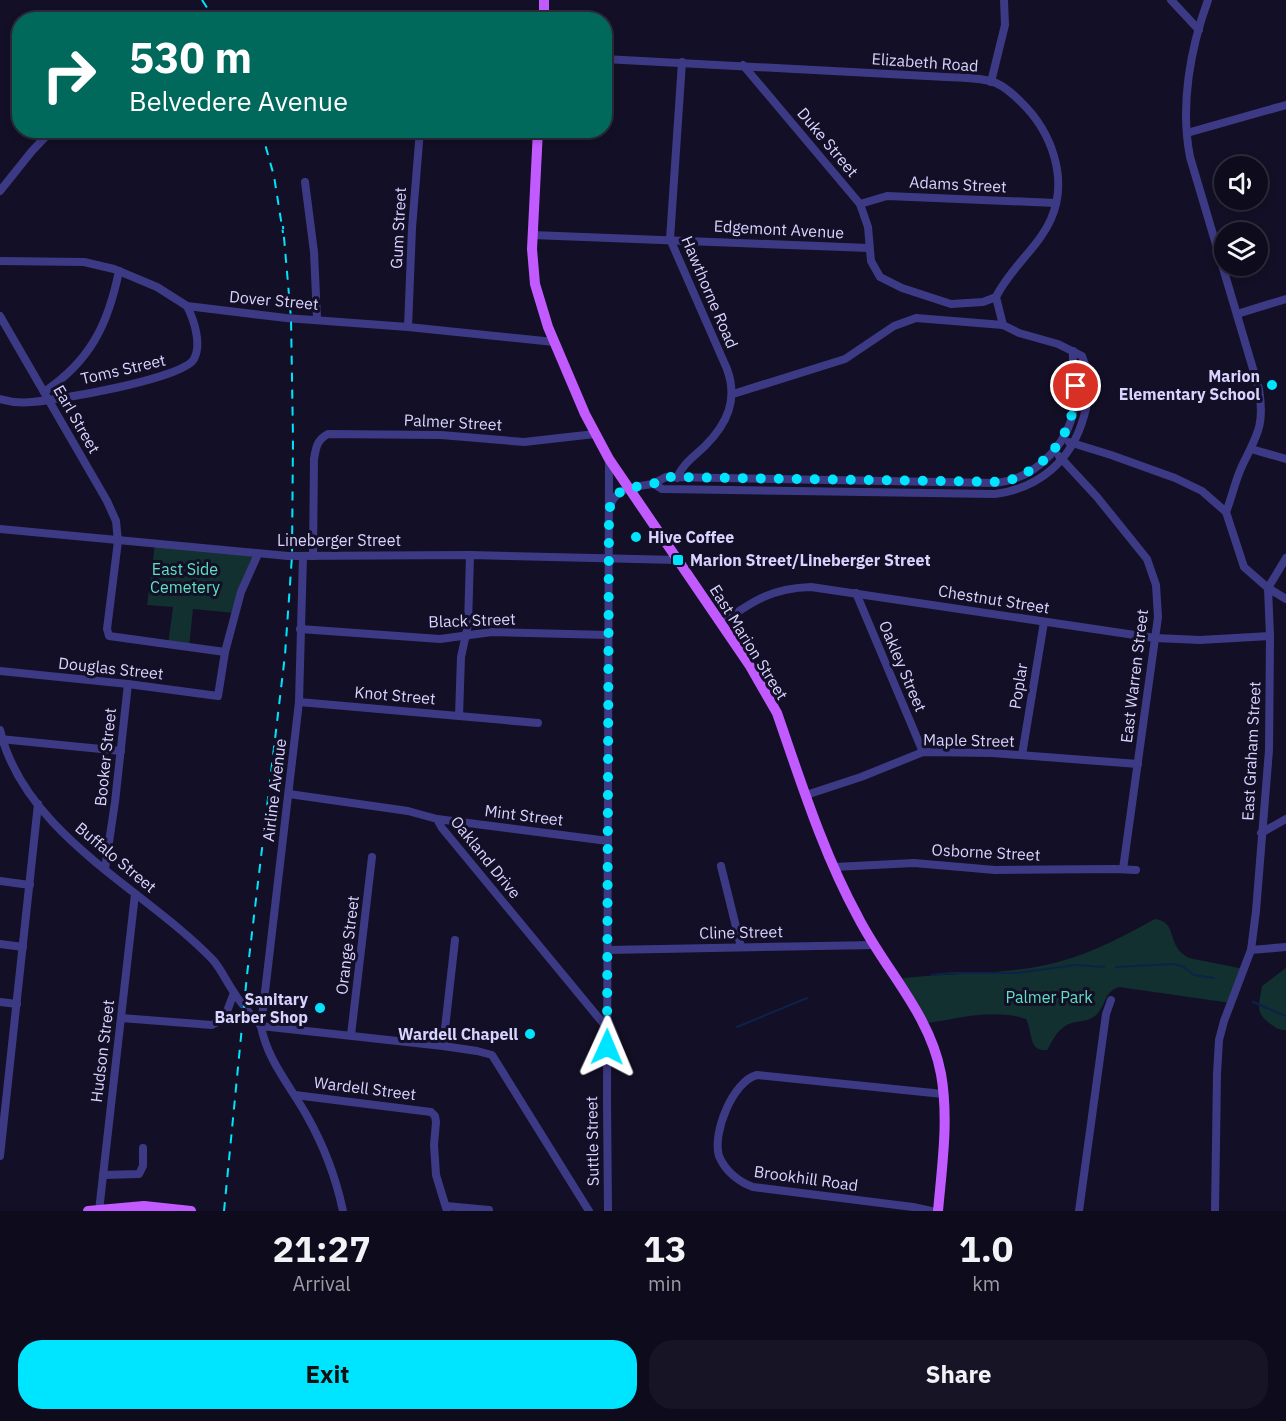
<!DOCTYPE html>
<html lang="en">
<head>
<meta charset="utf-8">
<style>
  body { margin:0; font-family:"IBM Plex Sans",sans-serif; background:#171425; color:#f1f3f6; height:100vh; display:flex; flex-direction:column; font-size:22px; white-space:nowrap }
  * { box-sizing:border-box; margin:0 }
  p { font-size:20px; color:#9b9ba3 }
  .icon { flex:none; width:33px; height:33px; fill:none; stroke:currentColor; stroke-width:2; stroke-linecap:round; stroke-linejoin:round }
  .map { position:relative; height:1211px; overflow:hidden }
  .side { display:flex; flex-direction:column; background:#0e0b1c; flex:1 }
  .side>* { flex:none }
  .top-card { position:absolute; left:12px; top:12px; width:600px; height:126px; border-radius:24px; box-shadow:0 3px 9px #0003,0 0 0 2px #2e2b3b; background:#00695c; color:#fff; overflow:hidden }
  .controls { position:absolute; left:1214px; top:156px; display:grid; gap:12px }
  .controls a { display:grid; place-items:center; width:54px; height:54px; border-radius:50%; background:#0e0b1c; box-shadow:0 3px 9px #0003,0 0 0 2px #2e2b3b; font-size:30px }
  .pin { position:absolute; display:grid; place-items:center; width:51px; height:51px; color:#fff; margin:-26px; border:3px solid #fff; border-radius:50%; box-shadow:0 2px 6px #0007 }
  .me { position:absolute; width:66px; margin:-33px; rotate:1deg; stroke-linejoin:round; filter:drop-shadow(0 0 4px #0008) }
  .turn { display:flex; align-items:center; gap:21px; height:126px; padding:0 18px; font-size:27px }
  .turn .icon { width:78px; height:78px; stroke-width:2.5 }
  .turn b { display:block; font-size:42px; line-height:51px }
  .eta { display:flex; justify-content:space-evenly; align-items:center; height:102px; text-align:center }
  .eta b { font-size:36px; font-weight:800; line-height:42px }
  .primary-button { display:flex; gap:12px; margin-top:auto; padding:12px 18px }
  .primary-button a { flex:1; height:69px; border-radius:24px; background:#00e5ff; color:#111; font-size:24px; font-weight:800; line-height:69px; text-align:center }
  .primary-button a+a { background:#171425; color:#f1f3f6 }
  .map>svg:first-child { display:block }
  .green { fill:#12302f }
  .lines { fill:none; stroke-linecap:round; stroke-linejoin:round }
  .stream { stroke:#0c2248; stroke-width:2 }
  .minor { stroke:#3d3a85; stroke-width:8 }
  .major { stroke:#c25bff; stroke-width:10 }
  .rail { stroke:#00e5ff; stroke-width:2; stroke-dasharray:9 8; stroke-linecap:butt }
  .route { stroke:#00e5ff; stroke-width:10; stroke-dasharray:0 18 }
  .poi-dot { fill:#00e5ff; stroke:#130f26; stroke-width:2 }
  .labels { text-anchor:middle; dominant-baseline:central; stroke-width:6; stroke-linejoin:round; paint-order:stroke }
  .street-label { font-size:16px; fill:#d9d4ff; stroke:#130f26 }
  .poi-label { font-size:16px; font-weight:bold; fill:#d9d4ff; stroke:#130f26; text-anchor:end }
  .park-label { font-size:16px; fill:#5fe0c0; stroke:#130f26 }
</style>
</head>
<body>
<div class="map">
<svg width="1286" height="1211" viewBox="0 0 1286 1211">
  <rect width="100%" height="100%" fill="#130f26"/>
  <!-- green -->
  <g class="green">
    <path d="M155 544 258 554 235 613 193 609 189 647 168 645 173 607 147 605Z"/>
    <path d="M1155 919C1179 922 1165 946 1189 958L1244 969 1231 1003 1119 987C1104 991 1106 1007 1095 1016 1086 1023 1072 1020 1064 1027 1056 1032 1052 1042 1047 1050 1028 1052 1033 1032 1026 1019 994 1008 955 1019 923 1024L896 979C950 972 1005 976 1058 962 1092 953 1124 936 1155 919Z"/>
    <path d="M1286 968V1030C1280 1030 1277 1029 1272 1025 1254 1013 1259 1005 1262 986Z"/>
  </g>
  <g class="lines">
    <!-- stream -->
    <g class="stream">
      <path d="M1116 967 1173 964 1182 966 1194 975 1214 978"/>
      <path d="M932 975 952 973H1017L1075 965 1104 967"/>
      <path d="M1253 1002 1286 1016"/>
      <path d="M737 1027 807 998"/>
    </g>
    <!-- minor -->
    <g class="minor">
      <path d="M1171 0 1199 30"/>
      <path d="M1208 0C1190 49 1180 106 1190 157L1259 389C1265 426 1257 435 1242 466 1235 481 1232 497 1226 512"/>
      <path d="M604 59 946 77C962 78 981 77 996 83 1005 87 1014 95 1021 102 1051 131 1069 178 1051 219 1038 248 1010 268 996 297L1003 325"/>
      <path d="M743 65 860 204 868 227 871 261 880 277 902 288 951 304 983 302 996 297"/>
      <path d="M991 82 1005 25 1004 0"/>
      <path d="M1187 133 1286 105"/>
      <path d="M305 182 314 252 317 318"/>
      <path d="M0 191 32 151 52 130"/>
      <path d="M860 204 887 196 1056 203"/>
      <path d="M532 235 869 248"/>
      <path d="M0 261 84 262 114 269 157 287 187 306 286 318 408 327 554 342"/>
      <path d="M1237 314 1286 299"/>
      <path d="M0 316 107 501 116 521 118 541 107 629 109 636 225 652"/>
      <path d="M408 327 412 228 420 130"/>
      <path d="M44 392C90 361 108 325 119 271"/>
      <path d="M0 399C10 402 21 403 32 402 58 400 183 379 194 359 202 344 194 320 187 306"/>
      <path d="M1069 442 1111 455 1175 478 1202 491 1226 512 1244 567 1268 588 1286 599"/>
      <path d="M1251 449 1286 459"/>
      <path d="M1059 456 1097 497 1147 559 1156 585 1158 617 1123 869"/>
      <path d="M677 478C683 463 695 456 705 446 728 423 738 399 727 369L670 239 682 62"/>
      <path d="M654 484 662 489 995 494C1040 488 1072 460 1084 416 1090 396 1090 375 1082 356L1058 344 1019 333 1003 325 916 318 894 326 845 359 733 394"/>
      <path d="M610 507C615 487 635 487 652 484 656 483 661 479 666 477L995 483C1038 479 1073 440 1075 398 1076 382 1072 367 1073 351"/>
      <path d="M0 529 288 556 470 555 678 560"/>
      <path d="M303 556 299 702 261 1026C267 1060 291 1087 307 1116 324 1146 336 1178 343 1211"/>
      <path d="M313 556 314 459C316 447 317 440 328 434L441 435 524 442 595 434"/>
      <path d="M856 593 923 752"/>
      <path d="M721 623C753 601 772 588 811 587L1155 638 1200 640 1270 636"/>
      <path d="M300 629 440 639 492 632 609 635"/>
      <path d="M0 671 128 684 218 696 225 652 241 592 258 554"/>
      <path d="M299 702 538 723"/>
      <path d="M459 716 461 657 468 625 470 555"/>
      <path d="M0 730C25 835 144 888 213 960 221 969 226 981 233 991 241 1004 251 1015 261 1026L443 1046 477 1051 492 1055 589 1211"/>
      <path d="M0 739 121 751"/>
      <path d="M1022 755 1044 622"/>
      <path d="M289 794 408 811 437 819 442 828 607 1028"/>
      <path d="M806 795 861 777 923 752 992 753 1138 764"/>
      <path d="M437 819 608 841"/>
      <path d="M1261 833 1286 819"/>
      <path d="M721 866 741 947"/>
      <path d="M834 867 914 863 995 870 1115 869 1136 870"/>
      <path d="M105 869 115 802 128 684"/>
      <path d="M0 881 30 885"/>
      <path d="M0 944 23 947"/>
      <path d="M608 950 875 945"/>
      <path d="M1251 950 1286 947"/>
      <path d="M0 1002 17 1004"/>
      <path d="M121 1018 212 1025 224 1019 234 993"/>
      <path d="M351 1035 372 857"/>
      <path d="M443 1046 455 940"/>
      <path d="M295 1095 431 1112 435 1116 436 1122 434 1145 436 1175 447 1211"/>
      <path d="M0 1156 38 804"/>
      <path d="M103 1175 139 1174 143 1166V1148"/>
      <path d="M446 1206 489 1210"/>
      <path d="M99 1211 135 894"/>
      <path d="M608 1211 607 1101 609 459"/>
      <path d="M931 1211 913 1207 753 1187C739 1182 725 1171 719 1156 712 1133 733 1081 757 1075L943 1094"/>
      <path d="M1079 1211 1106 1014 1111 1000"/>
      <path d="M1215 1211 1217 1074 1219 1040 1224 1021 1251 950 1256 911 1269 750 1270 636 1268 588 1286 558"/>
    </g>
    <!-- major -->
    <g class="major">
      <path d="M544 0V20"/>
      <path d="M538 130 532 249 535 284 548 327 585 414 609 459 750 666 777 713C801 782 823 853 858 917 885 970 930 1014 941 1074 949 1119 942 1166 938 1211"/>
      <path d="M88 1211 144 1206 191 1211"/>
    </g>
    <!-- rail -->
    <g class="rail">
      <path d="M202 0 215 20"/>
      <path d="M261 130 274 176 283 233"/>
      <path d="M224 1211 247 975 285 655 292 556 293 438 291 318 283 226"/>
    </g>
  </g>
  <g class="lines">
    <!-- route -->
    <path class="route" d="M607 1047 609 510C616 485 631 489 652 484 657 483 661 479 666 477L1004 482C1049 469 1075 431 1076 386"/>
  </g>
  <!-- markers -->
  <g class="poi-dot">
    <circle cx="1272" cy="385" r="6"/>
    <circle cx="636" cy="537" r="6"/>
    <rect x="672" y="554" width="12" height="12" rx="3"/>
    <circle cx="320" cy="1008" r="6"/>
    <circle cx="530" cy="1034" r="6"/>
  </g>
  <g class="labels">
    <!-- street labels -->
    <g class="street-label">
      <text transform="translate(925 62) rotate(4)">Elizabeth Road</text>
      <text transform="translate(828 142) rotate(50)">Duke Street</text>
      <text transform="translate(958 184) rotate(3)">Adams Street</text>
      <text transform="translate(398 228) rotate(-87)">Gum Street</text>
      <text transform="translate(779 229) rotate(3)">Edgemont Avenue</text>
      <text transform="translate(710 292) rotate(67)">Hawthorne Road</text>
      <text transform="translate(274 300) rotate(5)">Dover Street</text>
      <text transform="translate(123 369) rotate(-13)">Toms Street</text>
      <text transform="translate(77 419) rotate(60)">Earl Street</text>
      <text transform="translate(453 422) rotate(3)">Palmer Street</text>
      <text x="339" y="540">Lineberger Street</text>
      <text transform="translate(994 599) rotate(9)">Chestnut Street</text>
      <text transform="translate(472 620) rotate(-2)">Black Street</text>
      <text transform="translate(749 642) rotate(58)">East Marion Street</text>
      <text transform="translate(903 666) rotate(67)">Oakley Street</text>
      <text transform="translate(111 668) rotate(6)">Douglas Street</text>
      <text transform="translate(1134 676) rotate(-83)">East Warren Street</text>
      <text transform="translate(1018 686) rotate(-81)">Poplar</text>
      <text transform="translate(395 695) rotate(5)">Knot Street</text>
      <text transform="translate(969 740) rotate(1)">Maple Street</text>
      <text transform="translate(1251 751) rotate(-87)">East Graham Street</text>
      <text transform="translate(105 757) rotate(-84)">Booker Street</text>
      <text transform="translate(274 790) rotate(-83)">Airline Avenue</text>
      <text transform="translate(524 815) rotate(7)">Mint Street</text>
      <text transform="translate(986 852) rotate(3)">Osborne Street</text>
      <text transform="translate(116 857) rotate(40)">Buffalo Street</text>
      <text transform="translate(486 857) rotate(51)">Oakland Drive</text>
      <text transform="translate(741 932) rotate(-1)">Cline Street</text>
      <text transform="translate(347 945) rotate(-83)">Orange Street</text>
      <text transform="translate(102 1051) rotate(-83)">Hudson Street</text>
      <text transform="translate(365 1088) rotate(7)">Wardell Street</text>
      <text transform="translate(592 1141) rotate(-91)">Suttle Street</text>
      <text transform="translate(806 1178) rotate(8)">Brookhill Road</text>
    </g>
    <!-- poi labels -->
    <g class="poi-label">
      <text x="1260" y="376">Marion<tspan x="1260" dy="18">Elementary School</tspan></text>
      <text x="648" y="537" text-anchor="start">Hive Coffee</text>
      <text x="690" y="560" text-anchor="start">Marion Street/Lineberger Street</text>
      <text x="308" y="999">Sanitary<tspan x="308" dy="18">Barber Shop</tspan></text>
      <text x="518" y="1034">Wardell Chapell</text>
    </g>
    <!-- park labels -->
    <g class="park-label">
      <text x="185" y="569">East Side<tspan x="185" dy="18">Cemetery</tspan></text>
      <text x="1049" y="997">Palmer Park</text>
    </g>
  </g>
</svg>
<div class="controls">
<a><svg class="icon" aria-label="sound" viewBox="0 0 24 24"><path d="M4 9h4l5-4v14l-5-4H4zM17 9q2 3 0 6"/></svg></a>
<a><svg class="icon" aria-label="layers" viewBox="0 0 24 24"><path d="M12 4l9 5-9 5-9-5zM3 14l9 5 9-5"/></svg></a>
</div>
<div class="pin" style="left:1076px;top:386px;background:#d93025"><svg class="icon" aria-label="arrive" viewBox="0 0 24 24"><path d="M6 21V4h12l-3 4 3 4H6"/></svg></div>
<svg class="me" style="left:607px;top:1047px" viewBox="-20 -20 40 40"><path d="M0-17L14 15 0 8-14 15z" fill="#00e5ff" stroke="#fff" stroke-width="4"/></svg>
<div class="top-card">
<div class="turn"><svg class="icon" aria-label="right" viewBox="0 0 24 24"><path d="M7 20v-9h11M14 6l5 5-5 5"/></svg><div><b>530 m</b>Belvedere Avenue</div></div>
</div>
</div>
<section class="side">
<div class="eta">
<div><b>21:27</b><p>Arrival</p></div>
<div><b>13</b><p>min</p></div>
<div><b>1.0</b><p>km</p></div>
</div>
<div class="primary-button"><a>Exit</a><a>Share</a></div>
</section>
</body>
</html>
